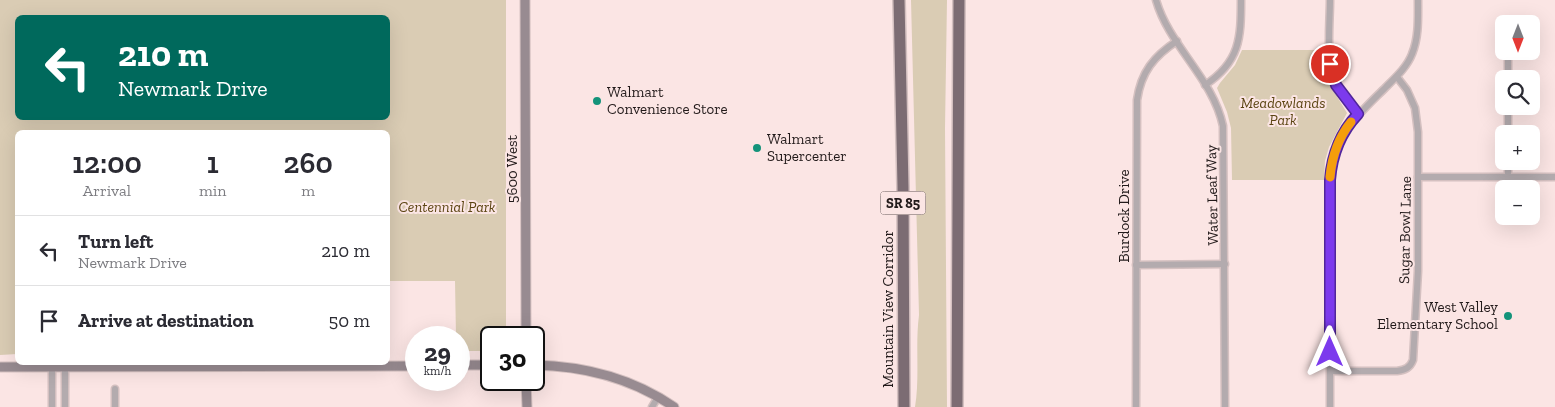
<!DOCTYPE html>
<html lang="en">
<head>
<meta charset="utf-8">
<style>
  body { margin:0; font-family:"Zilla Slab",serif; background:#f7f7f7; color:#2b2b33; height:100vh; display:flex; flex-direction:column; font-size:19px; white-space:nowrap }
  * { box-sizing:border-box; margin:0 }
  p { font-size:16px; color:#7c7c81 }
  .icon { flex:none; width:28px; height:28px; fill:none; stroke:currentColor; stroke-width:2; stroke-linecap:round; stroke-linejoin:round }
  .map { position:relative; flex:1; overflow:hidden }
  .panel { position:absolute; left:15px; top:130px; width:375px; height:235px; display:flex; flex-direction:column; background:#fff; border-radius:8px; box-shadow:0 5px 20px #0002 }
  .panel>* { flex:none }
  .guide { position:absolute; left:15px; top:15px; width:375px; height:105px; border-radius:8px; box-shadow:0 5px 20px #0002; background:#00695c; color:#fff; overflow:hidden }
  .needle { width:32px; rotate:180deg }
  .fabs { position:absolute; left:1495px; top:15px; display:grid; gap:10px }
  .fabs a { display:grid; place-items:center; width:45px; height:45px; border-radius:8px; background:#fff; box-shadow:0 5px 20px #0002; font-size:25px }
  .speed { position:absolute; left:405px; top:326px; display:flex; gap:10px; font-size:25px; font-weight:700; text-align:center }
  .speed>* { display:grid; place-content:center; width:65px; height:65px; border-radius:50%; background:#fff; box-shadow:0 5px 20px #0002; line-height:1 }
  .speed small { font-size:12px; font-weight:400 }
  .speed .limit { border:2px solid #111; border-radius:8px; background:#fff; color:#111 }
  .pin { position:absolute; display:grid; place-items:center; width:42px; height:42px; color:#fff; margin:-21px; border:2px solid #fff; border-radius:50%; box-shadow:0 1px 5px #0007 }
  .me { position:absolute; width:55px; margin:-28px; rotate:0deg; stroke-linejoin:round; filter:drop-shadow(0 0 4px #0008) }
  .turn { display:flex; align-items:center; gap:18px; height:105px; padding:0 20px; font-size:22px }
  .turn .icon { width:65px; height:65px; stroke-width:2.5 }
  .turn b { display:block; font-size:35px; line-height:42px }
  .eta { display:flex; justify-content:space-evenly; align-items:center; height:85px; text-align:center }
  .eta b { font-size:30px; font-weight:600; line-height:35px }
  ul { padding:0; list-style:none }
  li { display:flex; align-items:center; gap:15px; height:70px; padding:0 20px; border-top:1px solid #e1e1e2 }
  li div { flex:1 }
  li b { display:block; font-size:19px }
  li em { font-style:normal }
  .map>svg:first-child { display:block }
  .green { fill:#daccb4; fill-rule:evenodd }
  .lines { fill:none; stroke-linecap:round; stroke-linejoin:round }
  .minor-casing { stroke:#d4c0c0; stroke-width:9 }
  .secondary-casing { stroke:#d4c0c0; stroke-width:11 }
  .trunk-casing { stroke:#d4c0c0; stroke-width:14 }
  .minor { stroke:#b3abae; stroke-width:6 }
  .secondary { stroke:#988b91; stroke-width:9 }
  .trunk { stroke:#7c6c73; stroke-width:11 }
  .route-casing { stroke:#51269a; stroke-width:12 }
  .route { stroke:#7c3aed; stroke-width:9 }
  .slow { stroke:#f59e0b; stroke-width:9 }
  .poi-dot { fill:#14937a; stroke:#fbe5e4; stroke-width:2 }
  .labels { text-anchor:middle; dominant-baseline:central; stroke-width:4; stroke-linejoin:round; paint-order:stroke }
  .shield { fill:#fbe5e4; stroke:#635757; stroke-width:1 }
  .shield-label { font-size:14px; font-weight:bold; fill:#221a1a }
  .poi-label { font-size:15px; fill:#221a1a; stroke:#fbe5e4; text-anchor:start }
  .park-label { font-size:15px; font-style:italic; fill:#5c4513; stroke:#fbe5e4 }
  .street-label { font-size:15px; fill:#221a1a; stroke:#fbe5e4 }
</style>
</head>
<body>
<div class="map">
<svg width="1555" height="407" viewBox="0 0 1555 407">
  <rect width="100%" height="100%" fill="#fbe5e4"/>
  <!-- green -->
  <g class="green">
    <path d="M0 0H506V337L491 338V351H459V338L456 337 455 281H388V132H18L17 354 0 355ZM18 18H388V118H18Z"/>
    <path d="M911 0H947L945 128 947 407H915C920 377 915 346 919 315Z"/>
    <path d="M1242 50H1321L1322 65 1327 80 1347 113 1329 147 1325 161 1324 180H1232L1231 128 1227 112 1217 88 1220 83 1235 65Z"/>
  </g>
  <g class="lines">
    <!-- minor casing -->
    <g class="minor-casing">
      <g id="minor">
        <path d="M1156 0C1169 46 1213 78 1223 126L1225 407"/>
        <path d="M1330 0C1330 25 1325 63 1337 86 1342 97 1351 106 1358 114"/>
        <path d="M1508 51V79"/>
        <path d="M1205 85C1240 62 1241 38 1241 0"/>
        <path d="M1508 106V134"/>
        <path d="M1508 161V177"/>
        <path d="M1418 177H1555"/>
        <path d="M1136 265 1225 264"/>
        <path d="M1331 371H1397C1405 370 1410 368 1413 360L1418 271V132L1415 108 1407 90 1397 77"/>
        <path d="M115 389V407"/>
        <path d="M52 407V367"/>
        <path d="M65 407V367"/>
        <path d="M652 407 658 397"/>
        <path d="M1136 407 1137 100C1141 72 1154 56 1177 41"/>
        <path d="M1330 407V180C1333 135 1356 117 1386 87 1396 77 1407 67 1412 54 1419 37 1418 18 1418 0"/>
      </g>
    </g>
    <!-- secondary casing -->
    <g class="secondary-casing">
      <g id="secondary">
        <path d="M525 0 526 338"/>
        <path d="M459 365H491"/>
        <path d="M534 365C584 366 632 378 674 407"/>
        <path d="M0 367 416 366"/>
        <path d="M526 380 527 407"/>
      </g>
    </g>
    <!-- trunk casing -->
    <g class="trunk-casing">
      <g id="trunk">
        <path d="M899 0 903 187 904 407"/>
        <path d="M957 407 959 0"/>
      </g>
    </g>
    <!-- minor -->
    <use href="#minor" class="minor"/>
    <!-- secondary -->
    <use href="#secondary" class="secondary"/>
    <!-- trunk -->
    <use href="#trunk" class="trunk"/>
  </g>
  <g class="lines">
    <!-- route casing -->
    <g class="route-casing">
      <path id="route" d="M1330 64 1336 85 1358 114C1340 133 1332 154 1330 180V352"/>
    </g>
    <!-- route -->
    <use href="#route" class="route"/>
    <!-- slow -->
    <path class="slow" d="M1330 177C1332 156 1338 138 1351 122"/>
  </g>
  <!-- markers -->
  <g class="poi-dot">
    <circle cx="597" cy="101" r="5"/>
    <circle cx="757" cy="148" r="5"/>
    <circle cx="1508" cy="316" r="5"/>
  </g>
  <g class="labels">
    <!-- shield labels -->
    <rect class="shield" x="880.5" y="191.5" width="45" height="23" rx="4"/>
    <g class="shield-label">
      <text x="903" y="203">SR 85</text>
    </g>
    <!-- poi labels -->
    <g class="poi-label">
      <text x="607" y="92">Walmart<tspan x="607" dy="17">Convenience Store</tspan></text>
      <text x="767" y="139">Walmart<tspan x="767" dy="17">Supercenter</tspan></text>
      <text x="1498" y="307" text-anchor="end">West Valley<tspan x="1498" dy="17">Elementary School</tspan></text>
    </g>
    <!-- park labels -->
    <g class="park-label">
      <text x="1283" y="103">Meadowlands<tspan x="1283" dy="17">Park</tspan></text>
      <text x="447" y="207">Centennial Park</text>
    </g>
    <!-- street labels -->
    <g class="street-label">
      <text transform="translate(512 169) rotate(-90)">5600 West</text>
      <text transform="translate(1212 195) rotate(-91)">Water Leaf Way</text>
      <text transform="translate(1124 216) rotate(-90)">Burdock Drive</text>
      <text transform="translate(1405 230) rotate(-89)">Sugar Bowl Lane</text>
      <text transform="translate(888 309) rotate(-90)">Mountain View Corridor</text>
    </g>
  </g>
</svg>
<div class="fabs">
<a><svg class="needle" viewBox="-14 -14 28 28"><path d="M0-13l5 13h-10z" fill="#e53935"/><path d="M0 13l5-13h-10z" fill="#7c7c81"/></svg></a>
<a><svg class="icon" aria-label="search" viewBox="0 0 24 24"><circle cx="10" cy="10" r="6"/><path d="M15 15l6 6"/></svg></a>
<a>+</a>
<a>−</a>
</div>
<div class="speed"><div>29<small>km/h</small></div><div class="limit">30</div></div>
<div class="pin" style="left:1330px;top:64px;background:#d93025"><svg class="icon" aria-label="arrive" viewBox="0 0 24 24"><path d="M6 21V4h12l-3 4 3 4H6"/></svg></div>
<svg class="me" style="left:1330px;top:352px" viewBox="-20 -20 40 40"><path d="M0-17L14 15 0 8-14 15z" fill="#7c3aed" stroke="#fff" stroke-width="4"/></svg>
<div class="guide">
<div class="turn"><svg class="icon" aria-label="left" viewBox="0 0 24 24"><path d="M17 20v-9H6M10 6l-5 5 5 5"/></svg><div><b>210 m</b>Newmark Drive</div></div>
</div>
<section class="panel">
<div class="eta">
<div><b>12:00</b><p>Arrival</p></div>
<div><b>1</b><p>min</p></div>
<div><b>260</b><p>m</p></div>
</div>
<ul>
<li><svg class="icon" aria-label="left" viewBox="0 0 24 24"><path d="M17 20v-9H6M10 6l-5 5 5 5"/></svg><div><b>Turn left</b><p>Newmark Drive</p></div><em>210 m</em></li>
<li><svg class="icon" aria-label="arrive" viewBox="0 0 24 24"><path d="M6 21V4h12l-3 4 3 4H6"/></svg><div><b>Arrive at destination</b></div><em>50 m</em></li>
</ul>
</section>
</div>
</body>
</html>
